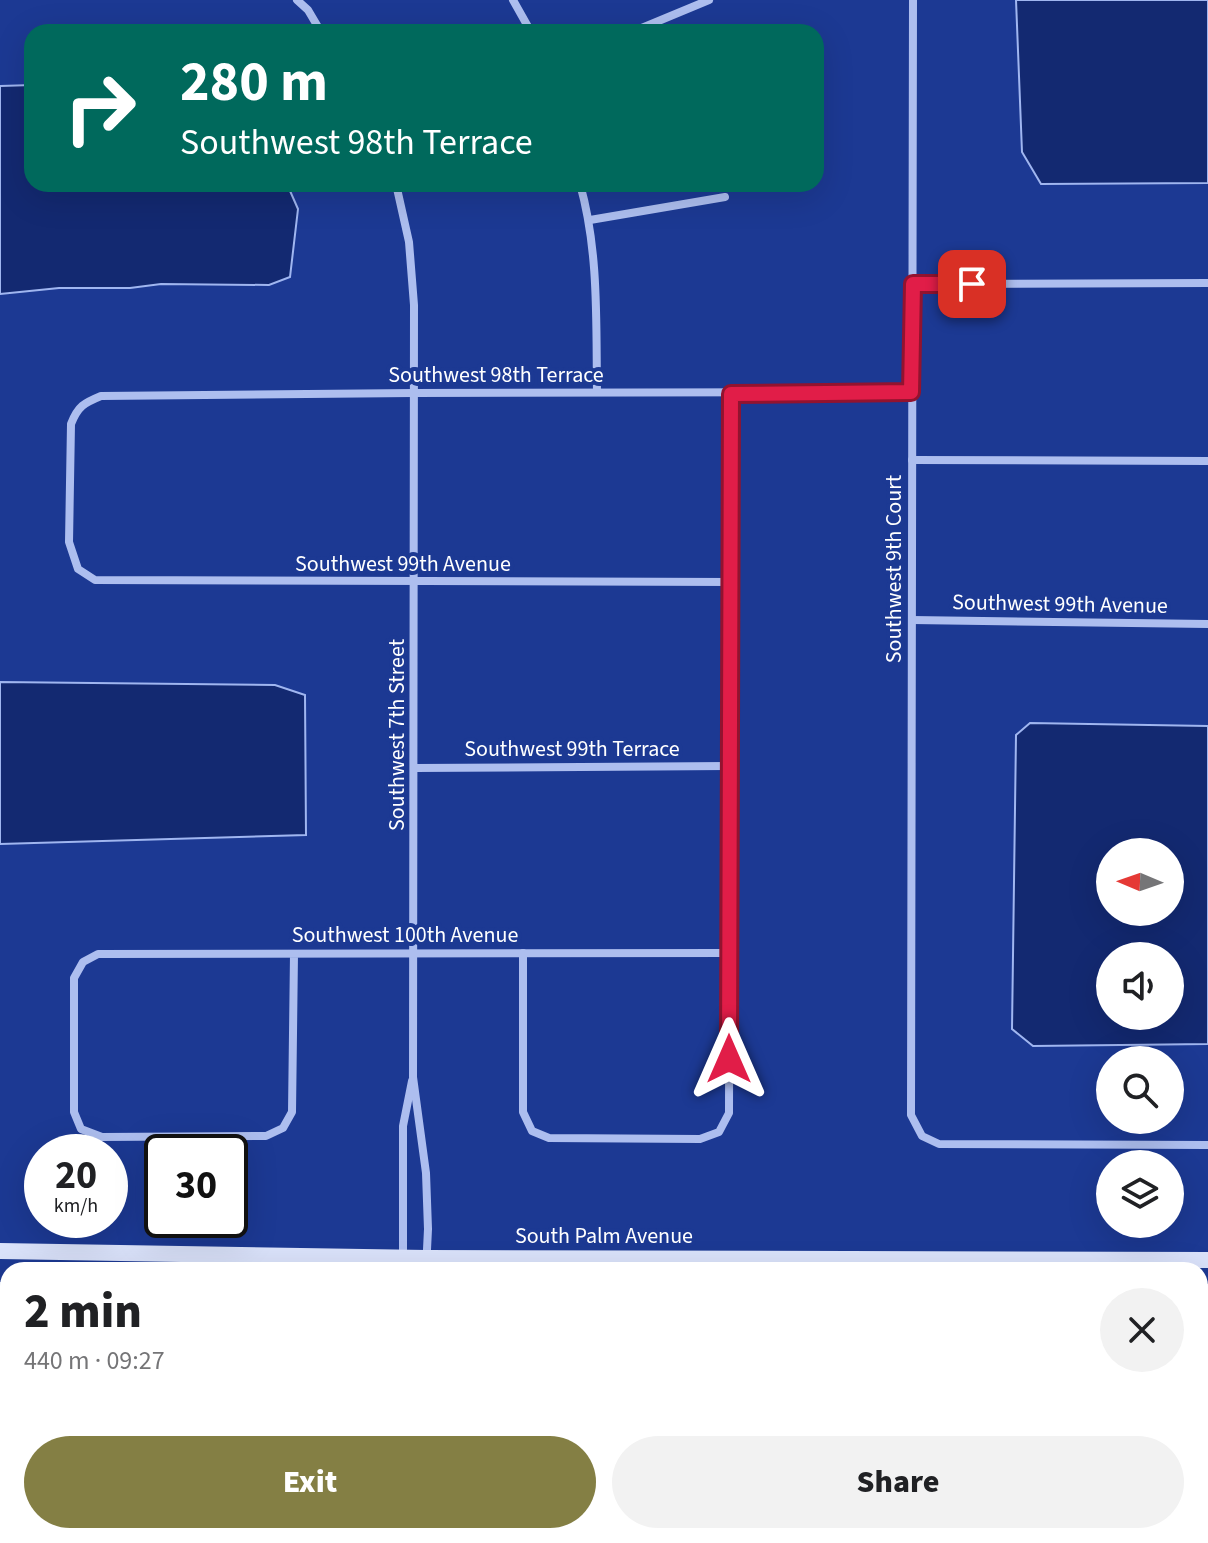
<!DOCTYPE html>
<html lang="en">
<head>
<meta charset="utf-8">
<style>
  body { margin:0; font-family:"Source Sans 3",sans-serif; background:#f2f2f2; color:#202124; height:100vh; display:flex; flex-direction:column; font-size:30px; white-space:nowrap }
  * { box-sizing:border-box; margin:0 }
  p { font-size:26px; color:#757577 }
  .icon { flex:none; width:44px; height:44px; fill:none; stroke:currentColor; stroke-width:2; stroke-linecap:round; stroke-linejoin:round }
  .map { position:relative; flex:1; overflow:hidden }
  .sheet { position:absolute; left:0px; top:1262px; width:1208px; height:282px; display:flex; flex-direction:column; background:#fff; border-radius:24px 24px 0 0; box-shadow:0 8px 32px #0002 }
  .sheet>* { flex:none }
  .hud { position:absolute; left:24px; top:24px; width:800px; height:168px; border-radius:24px; box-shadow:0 8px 32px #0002; background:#00695c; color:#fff; overflow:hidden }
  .needle { width:52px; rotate:272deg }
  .tools { position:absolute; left:1096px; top:838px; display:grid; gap:16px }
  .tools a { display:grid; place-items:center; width:88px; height:88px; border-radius:50%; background:#fff; box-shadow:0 8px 32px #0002; font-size:40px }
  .speed { position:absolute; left:24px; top:1134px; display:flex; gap:16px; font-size:40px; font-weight:700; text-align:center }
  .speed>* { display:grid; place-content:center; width:104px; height:104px; border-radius:50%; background:#fff; box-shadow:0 8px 32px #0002; line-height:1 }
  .speed small { font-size:20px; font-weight:400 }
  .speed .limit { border:4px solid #111; border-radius:12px; background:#fff; color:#111 }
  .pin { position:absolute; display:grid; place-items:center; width:68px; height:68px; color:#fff; margin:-34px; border-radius:16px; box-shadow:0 4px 12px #0006 }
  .me { position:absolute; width:88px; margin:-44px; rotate:0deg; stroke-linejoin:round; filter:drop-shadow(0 0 6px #0008) }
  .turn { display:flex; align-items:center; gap:28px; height:168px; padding:0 24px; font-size:36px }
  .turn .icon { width:104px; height:104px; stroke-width:2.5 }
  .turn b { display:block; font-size:56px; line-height:68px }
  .round { display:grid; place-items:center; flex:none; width:84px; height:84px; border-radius:42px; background:#f2f2f2 }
  .headline { display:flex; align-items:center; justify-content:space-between; height:136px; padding:0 24px }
  h1 { font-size:48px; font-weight:800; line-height:60px }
  .button { display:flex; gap:16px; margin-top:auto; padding:16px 24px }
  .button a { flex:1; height:92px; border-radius:48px; background:#847f44; color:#fff; font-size:32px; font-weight:800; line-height:92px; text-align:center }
  .button a+a { background:#f2f2f2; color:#202124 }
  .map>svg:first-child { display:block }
  .green { fill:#2547ac }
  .water { fill:#132971; stroke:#a0b6f0; stroke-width:2; fill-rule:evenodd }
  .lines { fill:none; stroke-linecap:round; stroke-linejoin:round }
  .minor { stroke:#adbeef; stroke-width:8 }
  .secondary { stroke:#dae2fa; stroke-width:16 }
  .route-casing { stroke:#92132f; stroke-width:20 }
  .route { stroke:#e11d48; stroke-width:14 }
  .labels { text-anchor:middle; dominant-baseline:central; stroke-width:8; stroke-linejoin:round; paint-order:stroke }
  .street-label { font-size:22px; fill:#fff; stroke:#1c3993 }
</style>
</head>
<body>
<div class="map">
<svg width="1208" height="1543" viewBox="0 0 1208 1543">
  <rect width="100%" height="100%" fill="#1c3993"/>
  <!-- green -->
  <rect class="green" x="690" y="1536" width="110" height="7"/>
  <!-- water -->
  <g class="water">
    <path d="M1016 0H1208V183L1041 184 1022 152Z"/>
    <path d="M32 85V184H287L298 209 290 277 269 285 161 284 130 288H59L0 294V86Z"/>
    <path d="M0 682 275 685 305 695 306 835 0 844Z"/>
    <path d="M1030 723 1208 726V1044L1033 1046 1012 1029 1016 735ZM1170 852V912H1110V852ZM1170 956V1016H1110V956Z"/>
    <rect x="0" y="1320" width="8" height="93"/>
    <rect x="1200" y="1325" width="8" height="61"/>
  </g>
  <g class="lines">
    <!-- minor -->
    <g class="minor">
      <path d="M297 0 308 10 321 32"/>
      <path d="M513 0 531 32"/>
      <path d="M913 0 911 1115 922 1136 939 1144 1208 1145"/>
      <path d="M632 32 709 0"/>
      <path d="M396 184 409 242 414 305 413 1077 426 1173 428 1229 426 1270"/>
      <path d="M580 184C599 251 596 323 597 392"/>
      <path d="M590 220 725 197"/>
      <path d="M913 284 1208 283"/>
      <path d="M912 460 1208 461"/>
      <path d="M731 582 95 580 78 569 69 542 71 424C78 406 84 403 101 396L413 393 911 392"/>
      <path d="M912 620 1208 624"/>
      <path d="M415 768 728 766"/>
      <path d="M523 953V1112L532 1131 549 1138 700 1139 719 1132 729 1113 731 394"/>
      <path d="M294 954 292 1112 283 1128 266 1136 102 1137 81 1129 74 1112V978L83 962 98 954 730 953"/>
      <path d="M403 1270V1126L412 1081"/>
      <path d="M0 1466H8"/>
      <path d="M1200 1495 1208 1500"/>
      <path d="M426 1536V1543"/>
      <path d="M908 1536 909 1543"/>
      <path d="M1145 1536V1543"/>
      <path d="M300 1543V1536"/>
      <path d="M404 1543V1536"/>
    </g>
    <!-- secondary -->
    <g class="secondary">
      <path d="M0 1251 426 1258 1208 1260"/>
      <path d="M0 1290H8"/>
      <path d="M1200 1292H1208"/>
    </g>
  </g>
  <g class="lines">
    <!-- route casing -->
    <g class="route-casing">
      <path id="route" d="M729 1059 731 394 911 392 913 284H972"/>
    </g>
    <!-- route -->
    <use href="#route" class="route"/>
  </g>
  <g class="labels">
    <!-- street labels -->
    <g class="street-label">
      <text x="496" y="375">Southwest 98th Terrace</text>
      <text x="403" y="564">Southwest 99th Avenue</text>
      <text transform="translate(894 569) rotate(-90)">Southwest 9th Court</text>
      <text transform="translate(1060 604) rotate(1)">Southwest 99th Avenue</text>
      <text transform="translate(397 735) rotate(-90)">Southwest 7th Street</text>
      <text x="572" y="749">Southwest 99th Terrace</text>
      <text x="405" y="935">Southwest 100th Avenue</text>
      <text x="604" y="1236">South Palm Avenue</text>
    </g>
  </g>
</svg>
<div class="tools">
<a><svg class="needle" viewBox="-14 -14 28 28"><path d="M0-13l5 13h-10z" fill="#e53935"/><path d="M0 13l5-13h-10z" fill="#757577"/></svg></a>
<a><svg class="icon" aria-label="sound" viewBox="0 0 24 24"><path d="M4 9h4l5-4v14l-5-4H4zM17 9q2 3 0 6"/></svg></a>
<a><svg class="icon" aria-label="search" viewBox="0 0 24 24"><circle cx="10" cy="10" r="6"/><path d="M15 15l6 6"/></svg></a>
<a><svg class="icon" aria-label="layers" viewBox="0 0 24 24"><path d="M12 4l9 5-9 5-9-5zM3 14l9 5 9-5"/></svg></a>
</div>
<div class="speed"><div>20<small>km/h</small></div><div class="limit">30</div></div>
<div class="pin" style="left:972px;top:284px;background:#d93025"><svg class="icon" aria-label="arrive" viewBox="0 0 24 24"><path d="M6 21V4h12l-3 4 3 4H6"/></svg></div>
<svg class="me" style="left:729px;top:1059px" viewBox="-20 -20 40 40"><path d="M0-17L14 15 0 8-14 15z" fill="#e11d48" stroke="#fff" stroke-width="4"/></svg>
<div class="hud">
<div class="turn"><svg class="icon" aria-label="right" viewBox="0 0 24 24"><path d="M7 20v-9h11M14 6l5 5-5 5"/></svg><div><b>280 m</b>Southwest 98th Terrace</div></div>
</div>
<section class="sheet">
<div class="headline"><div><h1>2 min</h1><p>440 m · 09:27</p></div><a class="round"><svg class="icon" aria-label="close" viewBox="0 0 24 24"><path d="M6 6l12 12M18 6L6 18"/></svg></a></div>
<div class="button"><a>Exit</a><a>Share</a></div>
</section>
</div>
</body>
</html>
